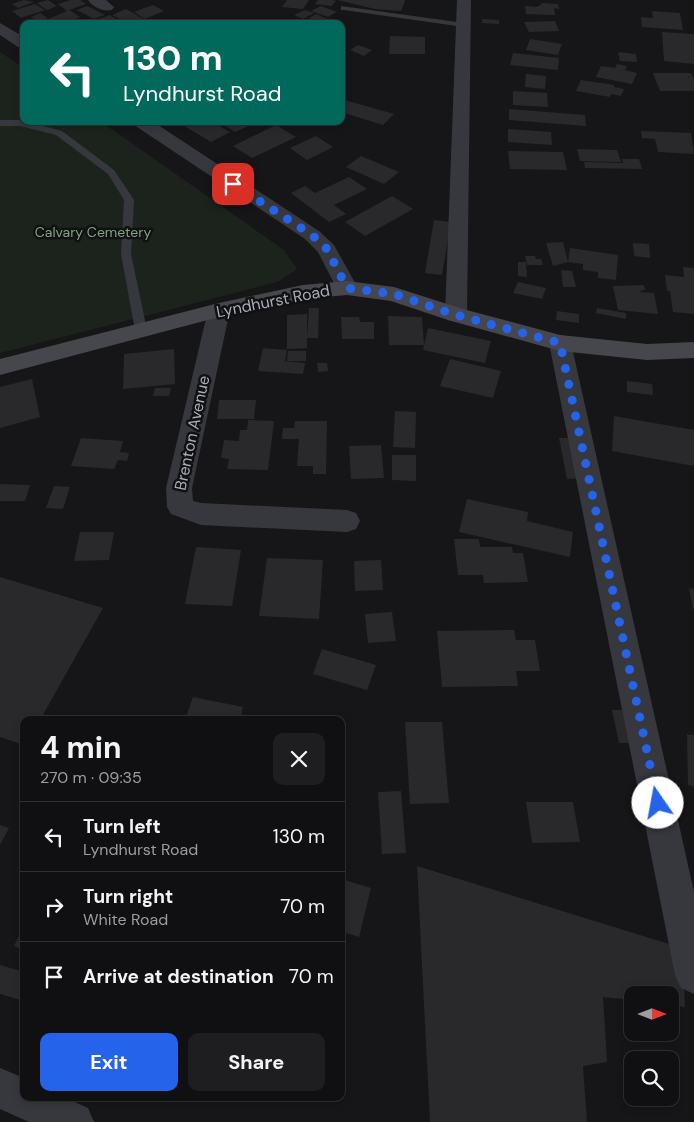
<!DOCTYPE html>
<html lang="en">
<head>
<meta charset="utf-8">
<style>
  body { margin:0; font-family:"DM Sans",sans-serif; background:#1e1e20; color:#f1f3f6; height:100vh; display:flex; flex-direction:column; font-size:19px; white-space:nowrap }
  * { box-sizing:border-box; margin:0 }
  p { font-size:16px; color:#9c9d9f }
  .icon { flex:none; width:28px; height:28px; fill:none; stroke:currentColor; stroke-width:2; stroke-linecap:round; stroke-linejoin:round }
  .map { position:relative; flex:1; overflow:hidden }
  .panel { position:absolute; left:20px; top:716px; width:325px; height:385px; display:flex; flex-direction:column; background:#101012; border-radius:10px; box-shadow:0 2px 8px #0003,0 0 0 1px #303032 }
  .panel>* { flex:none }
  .hud { position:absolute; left:20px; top:20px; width:325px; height:105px; border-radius:10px; box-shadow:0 2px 8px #0003,0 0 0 1px #303032; background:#00695c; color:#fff; overflow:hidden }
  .needle { width:32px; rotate:90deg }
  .fabs { position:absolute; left:624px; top:986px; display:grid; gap:10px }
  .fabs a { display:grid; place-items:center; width:55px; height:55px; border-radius:10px; background:#101012; box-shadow:0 2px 8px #0003,0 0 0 1px #303032; font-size:25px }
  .pin { position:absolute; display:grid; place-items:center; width:42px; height:42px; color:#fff; margin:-21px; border-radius:10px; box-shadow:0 2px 8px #0006 }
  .me { position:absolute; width:55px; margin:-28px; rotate:348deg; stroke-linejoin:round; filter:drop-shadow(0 0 4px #0008) }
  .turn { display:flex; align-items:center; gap:18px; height:105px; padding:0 20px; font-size:22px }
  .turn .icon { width:65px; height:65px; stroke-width:2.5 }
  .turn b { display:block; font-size:35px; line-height:42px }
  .round { display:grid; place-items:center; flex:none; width:52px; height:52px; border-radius:10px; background:#1e1e20 }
  .overview { display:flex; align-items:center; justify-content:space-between; height:85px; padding:0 20px }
  h1 { font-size:30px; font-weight:700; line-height:38px }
  .primary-button { display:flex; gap:10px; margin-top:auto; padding:10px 20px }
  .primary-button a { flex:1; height:58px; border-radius:10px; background:#2563eb; color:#fff; font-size:20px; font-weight:700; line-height:58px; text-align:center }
  .primary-button a+a { background:#1e1e20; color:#f1f3f6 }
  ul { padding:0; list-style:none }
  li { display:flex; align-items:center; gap:15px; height:70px; padding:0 20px; border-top:1px solid #303032 }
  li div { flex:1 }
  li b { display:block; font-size:19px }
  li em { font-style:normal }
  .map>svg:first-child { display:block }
  .green { fill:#1c231d }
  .building { fill:#29292c }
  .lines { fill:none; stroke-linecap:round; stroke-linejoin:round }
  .lane { fill:#37383d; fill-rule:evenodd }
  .street { fill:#37383d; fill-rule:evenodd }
  .secondary { fill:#45474d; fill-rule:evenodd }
  .route { stroke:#2563eb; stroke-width:9; stroke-dasharray:0 16.2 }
  .labels { text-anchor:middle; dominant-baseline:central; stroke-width:5; stroke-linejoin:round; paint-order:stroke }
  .far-park-label { font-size:14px; fill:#7fa381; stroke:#111113 }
  .street-label { font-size:16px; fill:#a8adb8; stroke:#111113 }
</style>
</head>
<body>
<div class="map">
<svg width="694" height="1122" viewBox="0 0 694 1122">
  <rect width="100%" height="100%" fill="#161618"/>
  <!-- green -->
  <path class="green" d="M0 52 24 68V121H100L284 250 297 269 277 282 0 353Z"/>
  <!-- building -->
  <g class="building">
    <path d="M24 0 34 2 18 8 12 4Z"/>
    <path d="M48 0 57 6 47 10 37 3Z"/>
    <path d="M71 0H80L86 4 69 10 80 17 73 20 79 24H37L67 11 58 4Z"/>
    <path d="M287 0H309L303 9 282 7Z"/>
    <path d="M318 0H332L336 1 331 6 315 4Z"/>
    <path d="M337 0H404L405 1 401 11 375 9Z"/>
    <path d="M541 3 558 4 559 9 554 8 555 15 526 14 525 6 536 7 541 5Z"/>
    <path d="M35 4 45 10 21 18 12 11Z"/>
    <path d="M153 5 164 11 145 19 134 12Z"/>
    <path d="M87 6 105 15 94 19 77 10Z"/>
    <path d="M321 6 337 12 328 17 311 11Z"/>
    <path d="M126 9 142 18 150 22 129 24 112 15Z"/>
    <path d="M305 10 314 13 303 19 294 15Z"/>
    <path d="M652 11 680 13 683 30 642 27 641 17 653 18Z"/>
    <path d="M40 13 48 18 39 22 31 17Z"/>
    <path d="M316 14 328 19 320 23 309 18Z"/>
    <path d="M110 15 124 24H101L95 20Z"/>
    <path d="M482 19 499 20V24L482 23Z"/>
    <path d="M555 21 559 31 529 32 524 22Z"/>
    <path d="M662 32 694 34V64L664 61Z"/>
    <path d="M390 36 425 37V54H389Z"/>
    <path d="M530 39 562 44 558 55 526 50Z"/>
    <path d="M358 45 372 50 364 56 350 50Z"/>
    <path d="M618 52 636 54 637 62 620 61Z"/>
    <path d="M513 53 559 58 558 70 510 65Z"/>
    <path d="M617 64 627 66 625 70 637 73 632 84 596 77 601 66 615 68Z"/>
    <path d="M653 73H691L694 79V91H660Z"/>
    <path d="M526 74 546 76 545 89 525 87Z"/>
    <path d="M581 80 614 85V87L624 89 621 96 611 94 610 97 576 91Z"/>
    <path d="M513 91 547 93 548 107 513 105Z"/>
    <path d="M341 99 394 114 383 125 341 112Z"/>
    <path d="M509 109 585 115 586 126 509 120Z"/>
    <path d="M176 121H211L230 132 211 142Z"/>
    <path d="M218 121H261L235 132Z"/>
    <path d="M276 125 296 137 252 158 233 146Z"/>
    <path d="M508 129 551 132 552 145 508 142Z"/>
    <path d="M641 131 691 133 694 154 658 152 655 139 642 138Z"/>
    <path d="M316 136 333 147 307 160 290 148Z"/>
    <path d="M577 149 617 150 621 162 580 161Z"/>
    <path d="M508 151 563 152 567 170 510 169Z"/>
    <path d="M361 156 399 172 384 184 346 167Z"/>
    <path d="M622 159H639L642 169 585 168 584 162 623 163Z"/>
    <path d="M349 177 367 189 334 205 346 214 329 222 291 193 305 186 315 193Z"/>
    <path d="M392 196 413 209 365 236 345 222Z"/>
    <path d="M434 220 451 222 442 275 425 273Z"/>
    <path d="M563 242 568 262 570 248 618 255 616 280 598 278V272L583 270V264L568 262 553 266 546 243Z"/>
    <path d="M633 243 649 244 650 258 634 256Z"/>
    <path d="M525 256H535L536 259H541L543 265H527Z"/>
    <path d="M518 262H526L527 277 518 276Z"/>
    <path d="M683 267 694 268V314L673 312 670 291H667L665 275 684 277Z"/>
    <path d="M561 270 572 271 576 287H563Z"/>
    <path d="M518 282 546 288 542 299 513 293Z"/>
    <path d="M643 285 646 289 639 292 654 293 658 314 618 310 613 286Z"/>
    <path d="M309 308H319L318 338H307Z"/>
    <path d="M597 308 626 313V319L596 313Z"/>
    <path d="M557 311 579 314V323L556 320Z"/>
    <path d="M307 314V348L287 349V315Z"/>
    <path d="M388 316 422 317 424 345H389Z"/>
    <path d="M341 317H359L360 322H374V339H342Z"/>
    <path d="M428 328 491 341 485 363 423 350Z"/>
    <path d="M263 348 287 350 285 361H283L305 363 303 374 258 371Z"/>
    <path d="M174 349 175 384 123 389 124 354Z"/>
    <path d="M288 351H306V361H287Z"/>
    <path d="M450 359 501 371 493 398 440 386Z"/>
    <path d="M317 363H327L328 371 318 372Z"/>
    <path d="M32 379 40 417 0 428V387Z"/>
    <path d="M627 381 652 384 653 395 627 392Z"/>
    <path d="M155 388H171L169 396H153Z"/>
    <path d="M219 400H256L254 419H217Z"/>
    <path d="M395 411 416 412 415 448 393 447Z"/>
    <path d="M614 416 694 430V466L612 451Z"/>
    <path d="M248 420 274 421 268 470 227 469 229 459 221 458 224 440 239 441 240 430H247Z"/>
    <path d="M295 421H327L326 474H313V466H297L299 439H282L283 428H294Z"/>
    <path d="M81 438 123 441 120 452 129 453 127 461 118 460 114 469 71 466Z"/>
    <path d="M559 438H575L585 478 567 479Z"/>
    <path d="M381 445 384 478 351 479 349 446Z"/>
    <path d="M392 455H416V481L392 480Z"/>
    <path d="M0 484 30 485 25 501H0Z"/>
    <path d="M54 486 70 487 63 509 46 508Z"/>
    <path d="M467 499 528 512 527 521 573 532 570 557 459 532Z"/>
    <path d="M80 532H114L109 560 74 561Z"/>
    <path d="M454 539H479L480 547H512L513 553H523L528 582 484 583 483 575H458Z"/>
    <path d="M196 547 241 550 232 606 185 604Z"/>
    <path d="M267 558 323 560 319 619 259 616Z"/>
    <path d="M381 560 383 590 355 591 354 561Z"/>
    <path d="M0 577 103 608 40 720H24V745L0 737Z"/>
    <path d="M689 588 694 589V610H693Z"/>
    <path d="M392 612 396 641 368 643 365 614Z"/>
    <path d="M514 630 516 640H535L540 671H516L518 686 442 687 437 631Z"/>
    <path d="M322 649 376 665 367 690 313 674Z"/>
    <path d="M193 697 243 707 240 720H185Z"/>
    <path d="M612 710H627L634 743H619Z"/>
    <path d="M405 722H442L449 803 410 804Z"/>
    <path d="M687 734 694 735V787L688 785Z"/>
    <path d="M401 791 406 853 382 854 378 792Z"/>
    <path d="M526 802H573L580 842 532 843Z"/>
    <path d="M0 825 9 828 0 845Z"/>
    <path d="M417 866 682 948 685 1007 670 1005V995H632V1000L603 997 607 1062 583 1066 587 1122H430Z"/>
    <path d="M341 879 371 888 359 937 341 931Z"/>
    <path d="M24 926V950L14 946Z"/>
    <path d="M0 965 24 972V1001L0 994Z"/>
  </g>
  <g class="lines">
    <!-- lane -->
    <g class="lane">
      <path d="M341 6 464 23 468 25 464 27 344 10H341Z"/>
      <path d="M0 120H20L62 131 114 170 134 200 131 254 147 330 145 333 141 334 135 330 121 254 124 200 108 174 56 135 20 126H0Z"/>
    </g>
    <!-- street -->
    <g class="street">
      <path d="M88 0H106L114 7 112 10C103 12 93 7 88 0Z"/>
      <path d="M457 0H471L467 315 464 320 456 322 448 320 445 315Z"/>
      <path d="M0 23 24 37V49L18 47 0 35Z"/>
      <path d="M131 121H152L319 231 334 245 358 288 355 293 347 295 339 293 318 252 305 239 134 125Z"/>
      <path d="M219 303 227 305 230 310 192 488 193 501 201 503 347 510 356 513 360 521 356 529 347 532 201 525 171 514 167 507 166 488 208 310 211 305Z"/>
      <path d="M560 335 568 338 571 343 694 892V994L681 988 675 975 549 343 552 338Z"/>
      <path d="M0 1068 24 1078V1098H66L88 1108 94 1122H29L0 1109Z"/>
    </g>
    <!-- secondary -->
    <path class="secondary" d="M347 281 394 287 463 309 560 335 647 344 694 342V358L647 360 560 351 448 320 391 301 347 295 303 299 219 317 0 375V359L219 303 303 285Z"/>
  </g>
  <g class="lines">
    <!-- route -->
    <path class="route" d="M233 184 312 235 327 249 347 288 394 294 456 315 560 343 658 803"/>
  </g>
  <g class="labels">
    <!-- far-park labels -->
    <g class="far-park-label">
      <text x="93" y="232">Calvary Cemetery</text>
    </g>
    <!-- street labels -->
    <g class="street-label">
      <text transform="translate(273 301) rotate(-11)">Lyndhurst Road</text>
      <text transform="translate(192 433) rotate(-78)">Brenton Avenue</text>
    </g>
  </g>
</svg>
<div class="fabs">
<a><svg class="needle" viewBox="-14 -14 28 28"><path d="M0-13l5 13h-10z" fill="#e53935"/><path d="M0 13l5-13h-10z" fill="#9c9d9f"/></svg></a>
<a><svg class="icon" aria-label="search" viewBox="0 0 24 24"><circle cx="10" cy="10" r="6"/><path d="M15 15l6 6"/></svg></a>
</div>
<div class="pin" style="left:233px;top:184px;background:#d93025"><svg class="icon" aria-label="arrive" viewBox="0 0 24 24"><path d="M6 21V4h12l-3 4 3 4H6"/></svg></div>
<svg class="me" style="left:658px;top:803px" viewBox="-20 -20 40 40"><circle r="19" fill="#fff"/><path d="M0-13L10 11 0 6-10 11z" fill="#2563eb"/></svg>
<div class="hud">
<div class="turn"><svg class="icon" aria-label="left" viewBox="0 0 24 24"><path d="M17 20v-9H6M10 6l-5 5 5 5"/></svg><div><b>130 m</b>Lyndhurst Road</div></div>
</div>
<section class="panel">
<div class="overview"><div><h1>4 min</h1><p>270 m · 09:35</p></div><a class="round"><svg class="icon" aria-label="close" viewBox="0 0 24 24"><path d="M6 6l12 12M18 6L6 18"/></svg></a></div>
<ul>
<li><svg class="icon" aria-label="left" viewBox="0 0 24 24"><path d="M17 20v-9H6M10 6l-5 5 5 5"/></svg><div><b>Turn left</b><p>Lyndhurst Road</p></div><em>130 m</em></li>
<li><svg class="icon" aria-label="right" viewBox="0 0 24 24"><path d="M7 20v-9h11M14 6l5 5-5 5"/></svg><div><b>Turn right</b><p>White Road</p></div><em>70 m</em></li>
<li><svg class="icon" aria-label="arrive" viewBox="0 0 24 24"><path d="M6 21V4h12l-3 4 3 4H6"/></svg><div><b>Arrive at destination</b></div><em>70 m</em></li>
</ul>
<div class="primary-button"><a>Exit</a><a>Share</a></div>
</section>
</div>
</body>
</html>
